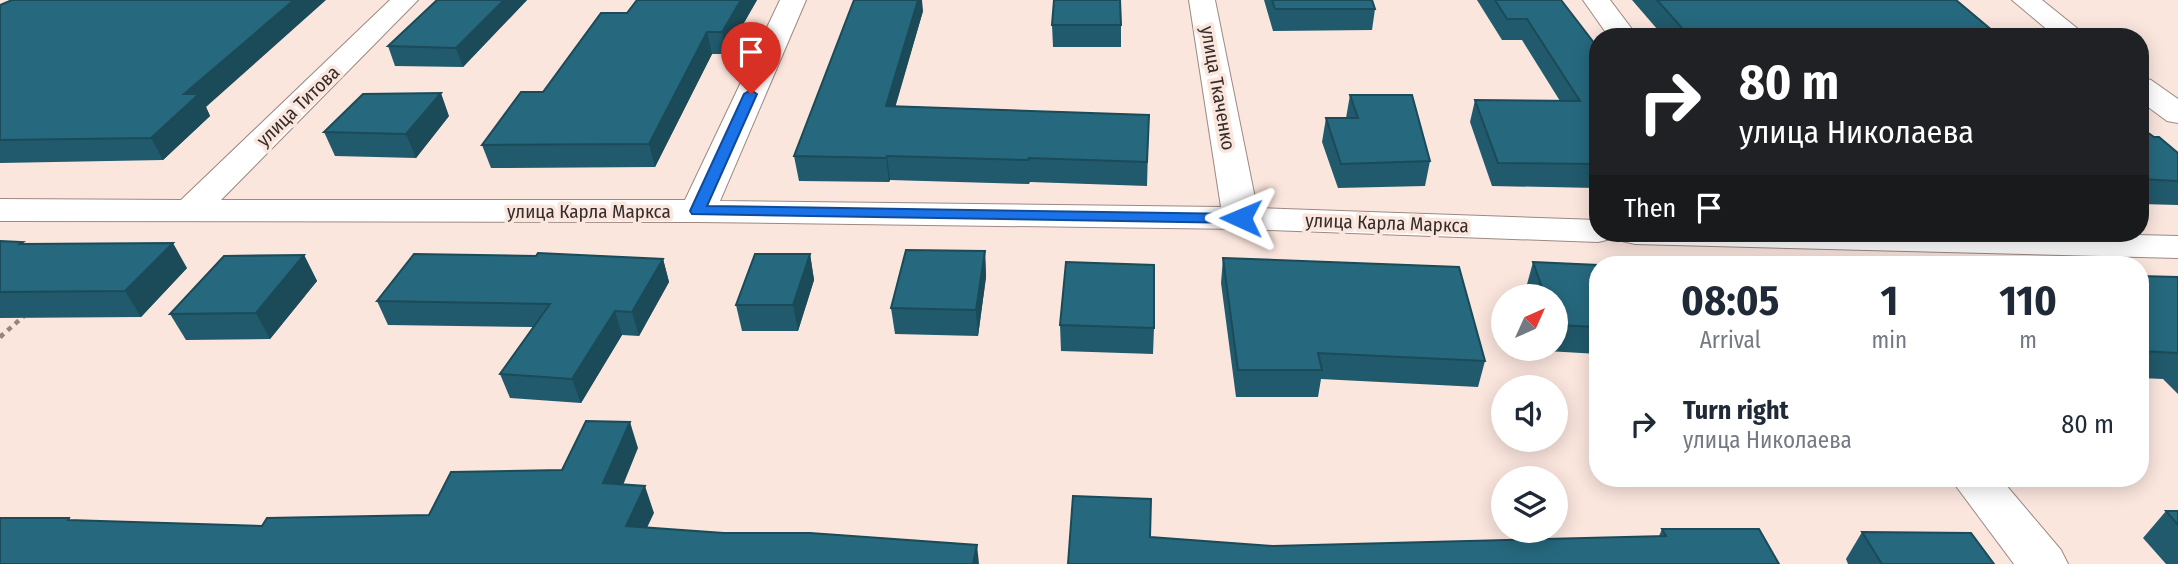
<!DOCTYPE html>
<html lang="en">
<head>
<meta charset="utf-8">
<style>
  body { margin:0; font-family:"Fira Sans Condensed",sans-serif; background:#f6f6f7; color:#1f2937; height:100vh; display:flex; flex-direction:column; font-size:26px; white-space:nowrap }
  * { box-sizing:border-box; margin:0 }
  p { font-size:23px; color:#747a83 }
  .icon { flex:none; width:38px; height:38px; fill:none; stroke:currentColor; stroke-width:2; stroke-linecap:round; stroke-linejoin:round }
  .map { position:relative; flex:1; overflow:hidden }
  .sheet { position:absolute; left:1589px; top:256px; width:560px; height:231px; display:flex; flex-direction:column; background:#fff; border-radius:28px; box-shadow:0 4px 18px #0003 }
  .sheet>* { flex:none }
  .hud { position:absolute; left:1589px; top:28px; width:560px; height:214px; border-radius:28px; box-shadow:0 4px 18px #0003; background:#202124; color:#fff; overflow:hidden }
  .needle { width:46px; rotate:45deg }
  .buttons { position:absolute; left:1491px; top:284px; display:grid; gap:14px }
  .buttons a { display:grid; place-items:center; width:77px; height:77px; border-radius:50%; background:#fff; box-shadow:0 4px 18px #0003; font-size:35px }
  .pin { position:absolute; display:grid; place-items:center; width:60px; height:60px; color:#fff; margin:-72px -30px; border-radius:50% 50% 50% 0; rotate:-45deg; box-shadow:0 0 7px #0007 }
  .pin .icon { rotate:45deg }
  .me { position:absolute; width:77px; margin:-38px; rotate:271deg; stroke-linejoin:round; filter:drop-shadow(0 0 5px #0008) }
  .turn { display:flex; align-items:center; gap:24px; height:147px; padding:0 35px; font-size:32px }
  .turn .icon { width:91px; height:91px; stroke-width:2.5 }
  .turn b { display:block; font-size:49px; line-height:60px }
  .then { display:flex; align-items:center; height:66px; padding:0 35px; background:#0003; gap:14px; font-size:26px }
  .eta { display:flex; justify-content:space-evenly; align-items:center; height:119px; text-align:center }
  .eta b { font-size:42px; font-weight:700; line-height:49px }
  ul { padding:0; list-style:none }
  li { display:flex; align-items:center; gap:21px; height:98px; padding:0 35px }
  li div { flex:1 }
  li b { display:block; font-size:26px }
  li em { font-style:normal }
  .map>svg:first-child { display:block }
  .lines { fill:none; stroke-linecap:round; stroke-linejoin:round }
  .minor-casing { stroke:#9d8982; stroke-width:2 }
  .path-far1 { stroke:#948680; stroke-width:4.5; stroke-dasharray:5 5; stroke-linecap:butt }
  .path { stroke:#948680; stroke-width:5; stroke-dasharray:6 6; stroke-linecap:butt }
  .minor { fill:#fff; fill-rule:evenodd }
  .wall { fill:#215a6c }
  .shaded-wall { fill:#1b4a58 }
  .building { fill:#26697e; stroke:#1b4a58; stroke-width:2 }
  .route { fill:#1a73e8; stroke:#114b97; stroke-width:2 }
  .labels { text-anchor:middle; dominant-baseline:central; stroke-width:7; stroke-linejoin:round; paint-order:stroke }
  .street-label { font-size:19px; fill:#352d2a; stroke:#fbe6de }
</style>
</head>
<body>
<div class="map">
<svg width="2178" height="564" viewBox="0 0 2178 564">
  <rect width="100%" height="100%" fill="#fbe6de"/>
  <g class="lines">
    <!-- minor casing -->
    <g class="minor-casing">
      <g id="minor">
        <path d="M390 0H418L221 200H685L780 0H806L720 201 1221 207 1189 0H1215L1257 208 1598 220V233H1615L1611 239 1598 242 1241 229 698 222 0 221V199L181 200Z"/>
        <path d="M1583 0H1610L1638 37H1609Z"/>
        <path d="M2012 0H2042L2088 37H2056Z"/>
        <path d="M2140 77 2151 80 2178 99V123L2167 121 2140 101Z"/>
        <path d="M1617 233H2055L2178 236V258L1635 244 1622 241Z"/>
        <path d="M1950 478H2000L2061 550 2068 564H2014Z"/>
      </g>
    </g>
    <!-- path-far1 -->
    <path class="path-far1" d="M0 337 24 316"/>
    <!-- path -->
    <path class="path" d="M0 337 2 335"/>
    <!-- minor -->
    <use href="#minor" class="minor"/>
  </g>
  <!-- wall -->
  <g class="wall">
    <path d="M437 0H527L463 67 395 66 388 46Z"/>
    <path d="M637 0H757L726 54H712L655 167 491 168 482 145 543 92 627 13Z"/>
    <path d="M1264 0H1372L1375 9 1372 30 1273 31Z"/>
    <path d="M1477 0H1561L1598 48V190L1596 188 1492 186 1470 122 1475 100 1560 101 1522 40H1502Z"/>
    <path d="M1632 0H1956L2000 37H1664Z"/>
    <path d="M0 5 206 107 210 116 163 160 0 163Z"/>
    <path d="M923 11 895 106 1149 115 1147 186 1030 182 1029 184 890 180 889 182 799 181 794 156Z"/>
    <path d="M1052 25H1121V47H1053Z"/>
    <path d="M1350 95 1430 161 1425 186 1338 188 1322 142 1326 118H1346Z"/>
    <path d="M449 116 416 158 335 156 324 132Z"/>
    <path d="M2140 127 2178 153V205L2140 204Z"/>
    <path d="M0 241 187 268 141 317 0 318Z"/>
    <path d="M985 251 986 277 978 336 895 334 891 308Z"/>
    <path d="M810 254 814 280 798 331H742L736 305Z"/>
    <path d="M304 255 317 281 270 339 186 340 170 314Z"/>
    <path d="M1223 258 1485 361 1478 387 1321 379 1318 397H1236L1221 283Z"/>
    <path d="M663 259 669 282 639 336 622 335 581 403 510 398 500 374 533 327 388 325 377 301Z"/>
    <path d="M1533 262 1598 265V354L1547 351 1546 348H1556V296H1529L1526 288Z"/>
    <path d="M2140 276 2178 277V394L2163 379 2140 378Z"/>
    <path d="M1060 325 1154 328 1153 354 1061 351Z"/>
    <path d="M2166 511H2178V564H2166L2143 538Z"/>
    <path d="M1662 529 1779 564H1068L1150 537 1273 546 1659 536Z"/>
    <path d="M1862 532 1994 564H1848L1846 559Z"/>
  </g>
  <!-- shaded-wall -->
  <g class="shaded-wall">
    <path d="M294 0H326L206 107 210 116 163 160 151 138 184 94Z"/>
    <path d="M504 0H527L463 67 456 48Z"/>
    <path d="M741 0H757L726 54 722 32Z"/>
    <path d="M918 0H922L923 11 889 129 886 106Z"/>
    <path d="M707 32 712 54 655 167 649 144Z"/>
    <path d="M441 93 449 116 416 158 406 134Z"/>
    <path d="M887 156 890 180 889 182 886 158Z"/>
    <path d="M173 243 187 268 141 317 125 291Z"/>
    <path d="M985 251 986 277 978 336 976 310Z"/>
    <path d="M810 254 814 280 798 331 793 305Z"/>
    <path d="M304 255 317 281 270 339 256 313Z"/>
    <path d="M663 259 669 282 639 336 632 312Z"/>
    <path d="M615 311 622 335 581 403 572 379Z"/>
    <path d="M630 422 638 448 613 510 603 483Z"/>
    <path d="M645 486 654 513 635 553 626 526Z"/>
    <path d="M977 545 979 564H973Z"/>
  </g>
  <!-- building -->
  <g class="building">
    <path d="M12 0H294L184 94H199L151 138 0 140V5Z"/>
    <path d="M437 0H504L456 48 388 46Z"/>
    <path d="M637 0H741L722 32H707L649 144 482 145 521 92H543L601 13H627Z"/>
    <path d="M854 0H918L886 106 1149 115 1147 162 1029 158 1028 160 887 156 886 158 794 156Z"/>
    <path d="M1054 0H1120L1121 25H1052Z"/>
    <path d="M1272 0H1372L1375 9H1275Z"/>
    <path d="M1495 0H1561L1598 48V164L1498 163 1475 100 1580 101 1527 19H1507Z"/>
    <path d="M1657 0H1956L2000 37H1690Z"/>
    <path d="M441 93 406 134 324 132 363 94Z"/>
    <path d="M1350 95H1412L1430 161 1341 164 1326 118H1358Z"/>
    <path d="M2140 127 2154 137H2159L2178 153V181L2140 179Z"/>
    <path d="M0 241 23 242 20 244 173 243 125 291 0 292Z"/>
    <path d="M906 250 985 251 976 310 891 308Z"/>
    <path d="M538 253 663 259 632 312 615 311 572 379 500 374 550 304 377 301 414 254 536 256Z"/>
    <path d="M755 254H810L793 305H736Z"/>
    <path d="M304 255 256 313 170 314 224 256Z"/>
    <path d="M1223 258 1459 267 1485 361 1318 353 1322 370H1238Z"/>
    <path d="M1066 262 1154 265V328L1060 325Z"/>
    <path d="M1533 262 1598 265V327L1556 325V296H1545Z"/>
    <path d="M1691 262 1763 264H1692Z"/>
    <path d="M2140 276 2178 277V353L2140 351Z"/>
    <path d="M586 421 630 422 603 483 645 486 626 526 724 533H810L977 545 973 564H0V518H69L68 520 262 526 267 518 429 515 451 472 562 470Z"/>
    <path d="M1073 496 1151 499 1150 537 1273 546 1666 536 1662 529H1759L1779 564H1068Z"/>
    <path d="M2166 511H2178V525Z"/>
    <path d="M1862 532 1971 533 1994 564H1882Z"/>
  </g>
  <!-- route -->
  <path class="route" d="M751 90 757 94 707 206 1241 214 1249 218 1241 223 692 214 690 211 744 94Z"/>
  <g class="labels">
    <!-- street labels -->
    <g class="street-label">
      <text transform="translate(1218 88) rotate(80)">улица Ткаченко</text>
      <text transform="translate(298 106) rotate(-44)">улица Титова</text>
      <text x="589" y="211">улица Карла Маркса</text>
      <text transform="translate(1387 223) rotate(2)">улица Карла Маркса</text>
    </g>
  </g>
</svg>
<div class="buttons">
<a><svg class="needle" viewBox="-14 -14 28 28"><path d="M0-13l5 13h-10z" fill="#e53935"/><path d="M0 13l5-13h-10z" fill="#747a83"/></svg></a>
<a><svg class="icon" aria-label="sound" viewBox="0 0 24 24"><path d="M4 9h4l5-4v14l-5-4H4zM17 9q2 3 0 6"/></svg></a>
<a><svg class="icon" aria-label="layers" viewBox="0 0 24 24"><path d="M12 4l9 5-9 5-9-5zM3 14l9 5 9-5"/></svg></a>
</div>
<div class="pin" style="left:751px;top:94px;background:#d93025"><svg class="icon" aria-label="arrive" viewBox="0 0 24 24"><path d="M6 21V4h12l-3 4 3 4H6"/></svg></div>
<svg class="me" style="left:1241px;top:218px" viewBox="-20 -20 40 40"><path d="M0-17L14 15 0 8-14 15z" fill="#1a73e8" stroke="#fff" stroke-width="4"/></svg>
<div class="hud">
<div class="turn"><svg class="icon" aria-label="right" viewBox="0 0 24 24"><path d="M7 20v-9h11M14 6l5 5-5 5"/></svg><div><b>80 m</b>улица Николаева</div></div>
<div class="then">Then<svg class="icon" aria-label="arrive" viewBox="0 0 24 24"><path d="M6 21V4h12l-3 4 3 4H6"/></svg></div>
</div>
<section class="sheet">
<div class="eta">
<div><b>08:05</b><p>Arrival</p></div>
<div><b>1</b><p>min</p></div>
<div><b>110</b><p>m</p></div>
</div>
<ul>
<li><svg class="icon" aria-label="right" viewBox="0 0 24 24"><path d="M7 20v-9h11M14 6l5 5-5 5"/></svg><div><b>Turn right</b><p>улица Николаева</p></div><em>80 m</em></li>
</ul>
</section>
</div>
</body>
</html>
